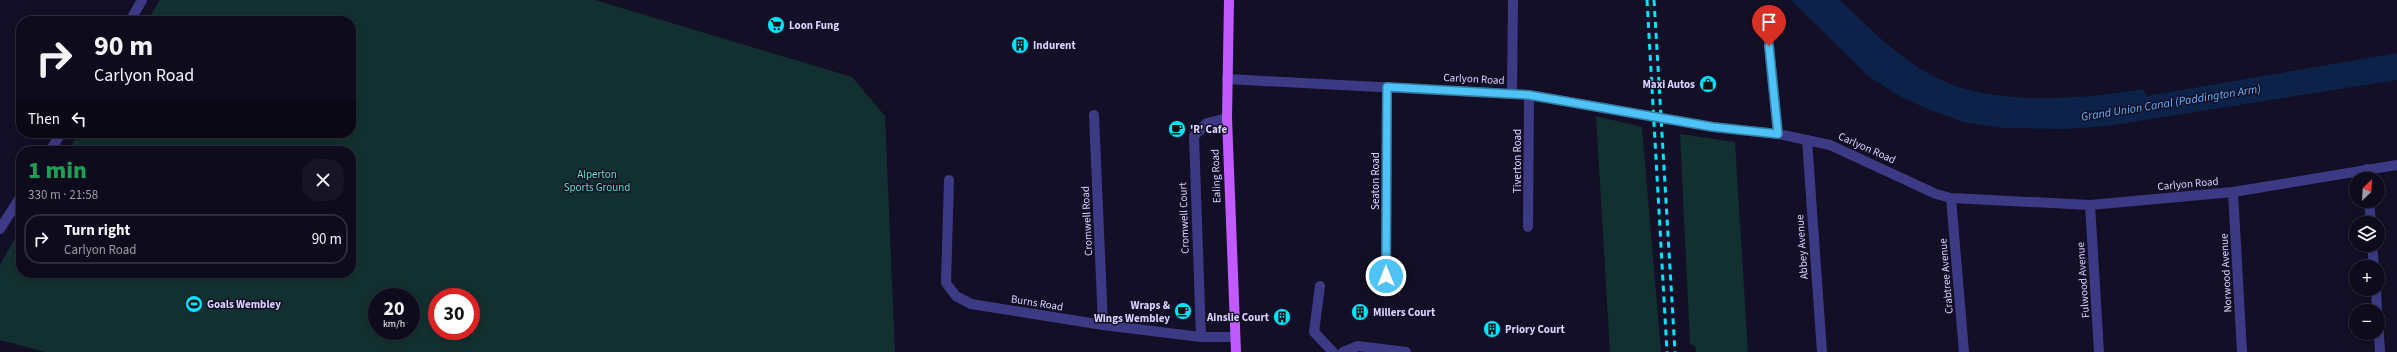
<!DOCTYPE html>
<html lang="en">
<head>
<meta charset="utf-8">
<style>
  body { margin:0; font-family:"Source Sans 3",sans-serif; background:#171425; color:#f1f3f6; height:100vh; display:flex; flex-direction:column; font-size:15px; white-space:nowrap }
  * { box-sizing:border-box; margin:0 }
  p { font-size:13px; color:#9b9ba3 }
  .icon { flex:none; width:22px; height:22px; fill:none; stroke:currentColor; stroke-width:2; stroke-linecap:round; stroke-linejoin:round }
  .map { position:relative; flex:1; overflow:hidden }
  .details { position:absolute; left:16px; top:146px; width:340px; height:132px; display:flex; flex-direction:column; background:#0e0b1c; border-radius:16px; box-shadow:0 2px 6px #0003,0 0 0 1px #2e2b3b }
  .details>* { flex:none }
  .guide { position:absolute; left:16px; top:16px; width:340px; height:122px; border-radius:16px; box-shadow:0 2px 6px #0003,0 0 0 1px #2e2b3b; background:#0e0b1c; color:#f1f3f6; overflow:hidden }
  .needle { width:26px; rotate:25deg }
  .fabs { position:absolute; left:2349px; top:172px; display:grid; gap:8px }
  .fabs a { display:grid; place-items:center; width:36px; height:36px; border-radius:50%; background:#0e0b1c; box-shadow:0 2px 6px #0003,0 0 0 1px #2e2b3b; font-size:20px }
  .speed { position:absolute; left:368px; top:288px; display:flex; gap:8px; font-size:20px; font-weight:700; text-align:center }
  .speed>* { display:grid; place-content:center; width:52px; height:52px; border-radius:50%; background:#0e0b1c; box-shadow:0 2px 6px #0003,0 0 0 1px #2e2b3b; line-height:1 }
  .speed small { font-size:10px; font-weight:400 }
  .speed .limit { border:6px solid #d22; background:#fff; color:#111 }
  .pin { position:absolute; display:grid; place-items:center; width:34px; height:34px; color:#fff; margin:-41px -17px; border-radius:50% 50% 50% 0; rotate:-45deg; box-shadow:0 0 4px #0007 }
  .pin .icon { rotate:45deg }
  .me { position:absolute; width:44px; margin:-22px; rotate:0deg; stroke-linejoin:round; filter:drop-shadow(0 0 3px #0008) }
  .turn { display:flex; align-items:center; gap:14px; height:84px; padding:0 12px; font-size:18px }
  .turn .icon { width:52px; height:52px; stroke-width:2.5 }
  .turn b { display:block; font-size:28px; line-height:34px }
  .then { display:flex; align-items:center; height:38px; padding:0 12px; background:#0003; gap:8px; font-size:15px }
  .round { display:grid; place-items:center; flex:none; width:42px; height:42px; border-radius:16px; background:#171425 }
  .summary { display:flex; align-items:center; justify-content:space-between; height:68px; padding:0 12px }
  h1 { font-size:24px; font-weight:800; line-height:30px; color:#1e9e55 }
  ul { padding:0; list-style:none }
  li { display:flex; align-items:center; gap:12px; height:50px; margin:0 8px 6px; padding:0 4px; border:2px solid #2e2b3b; border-radius:16px }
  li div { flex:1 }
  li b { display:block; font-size:15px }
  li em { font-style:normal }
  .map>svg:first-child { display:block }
  .green { fill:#12302f; fill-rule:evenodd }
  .water { fill:#0c2248 }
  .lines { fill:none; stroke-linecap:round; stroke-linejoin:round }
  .minor { stroke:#3d3a85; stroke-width:10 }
  .tertiary { stroke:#3d3a85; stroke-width:10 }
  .primary { stroke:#c25bff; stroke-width:10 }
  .rail { stroke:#00e5ff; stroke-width:3; stroke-dasharray:6 5; stroke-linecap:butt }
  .route-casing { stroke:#337fa1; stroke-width:10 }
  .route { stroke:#4fc3f7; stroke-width:7 }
  .labels { text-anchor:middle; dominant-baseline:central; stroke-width:3; stroke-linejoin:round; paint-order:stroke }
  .poi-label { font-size:11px; font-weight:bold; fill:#d9d4ff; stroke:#130f26; text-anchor:start }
  .street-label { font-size:11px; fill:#d9d4ff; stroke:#130f26 }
  .park-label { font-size:11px; fill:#5fe0c0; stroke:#130f26 }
  .water-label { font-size:12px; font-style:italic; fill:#62b6ff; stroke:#130f26 }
</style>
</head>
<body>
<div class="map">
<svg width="2397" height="352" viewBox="0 0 2397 352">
  <rect width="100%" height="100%" fill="#130f26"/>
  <!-- green -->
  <g class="green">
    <path d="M160 0H595L852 77 885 116 895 352H45L0 340V265L21 227V273H351V151H68L79 133H351V21H147ZM377 297H411V331H377ZM437 297H471V331H437Z"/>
    <path d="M1596 116 1642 127 1661 352H1610Z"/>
    <path d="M1680 134 1735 142 1748 352H1696L1695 346 1690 344Z"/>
  </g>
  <!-- water -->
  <path class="water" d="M1791 0H1840C1872 31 1907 66 1948 83 2001 105 2087 99 2143 89L2147 96 2397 53V80L2107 126 2065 129 2004 128 1963 122 1930 110 1901 97 1869 77Z"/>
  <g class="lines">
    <!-- minor -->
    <g class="minor">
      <path d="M1766 16 1778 134"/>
      <path d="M1227 79 1529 95 1713 127 1778 134 1830 145 1936 194 1951 198 2090 205 2233 192 2397 165"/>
      <path d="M1512 93 1513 0"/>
      <path d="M1094 115 1103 325"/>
      <path d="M1807 140 1822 352"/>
      <path d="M2367 169V179"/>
      <path d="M949 180 946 283 956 296 971 304 1103 325 1201 337H1235"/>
      <path d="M2233 192 2242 352"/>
      <path d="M1951 198 1964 352"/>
      <path d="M2369 201 2371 223"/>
      <path d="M2090 205 2099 352"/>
      <path d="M1528 227 1529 95"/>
      <path d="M2372 245 2374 267"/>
      <path d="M1386 276 1387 87"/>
      <path d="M1320 286 1314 332 1333 352"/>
      <path d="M2376 289 2377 311"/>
      <path d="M2378 320 2380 352"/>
      <path d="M1201 337 1194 136 1207 123 1227 118"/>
      <path d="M1343 352 1358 346 1406 352"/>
    </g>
    <!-- tertiary -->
    <g class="tertiary">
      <path d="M130 21 142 0"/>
      <path d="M50 151 61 133"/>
      <path d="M0 229 21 196"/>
    </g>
    <!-- primary -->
    <path class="primary" d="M1229 0 1227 118 1236 352"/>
    <!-- rail -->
    <g class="rail">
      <path d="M1647 0 1667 352"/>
      <path d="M1654 0 1675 352"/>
    </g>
  </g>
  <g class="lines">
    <!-- route casing -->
    <g class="route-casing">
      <path id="route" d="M1386 276 1387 87 1529 95 1713 127 1778 134 1769 46"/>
    </g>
    <!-- route -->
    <use href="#route" class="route"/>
  </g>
  <!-- icons -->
  <defs>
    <g id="supermarket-disc" transform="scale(0.9)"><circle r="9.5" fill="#00e5ff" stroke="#130f26"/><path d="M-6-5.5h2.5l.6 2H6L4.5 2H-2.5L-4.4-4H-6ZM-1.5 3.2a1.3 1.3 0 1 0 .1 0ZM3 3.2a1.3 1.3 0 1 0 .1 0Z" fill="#111"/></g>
    <g id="building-disc" transform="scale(0.9)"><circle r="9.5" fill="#00e5ff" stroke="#130f26"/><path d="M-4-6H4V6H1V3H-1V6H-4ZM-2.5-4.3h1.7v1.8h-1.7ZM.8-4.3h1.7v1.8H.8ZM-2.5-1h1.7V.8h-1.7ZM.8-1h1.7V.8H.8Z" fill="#111"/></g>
    <g id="shop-disc" transform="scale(0.9)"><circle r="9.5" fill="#00e5ff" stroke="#130f26"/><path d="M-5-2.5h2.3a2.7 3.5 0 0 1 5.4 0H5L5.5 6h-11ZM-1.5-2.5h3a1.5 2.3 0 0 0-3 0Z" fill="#111"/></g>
    <g id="cafe-disc" transform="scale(0.9)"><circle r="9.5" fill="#00e5ff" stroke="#130f26"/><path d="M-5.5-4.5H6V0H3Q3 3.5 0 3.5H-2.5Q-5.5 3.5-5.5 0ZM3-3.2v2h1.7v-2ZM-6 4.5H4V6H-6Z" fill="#111"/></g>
    <g id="stadium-disc" transform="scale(0.9)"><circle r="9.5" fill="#00e5ff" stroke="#130f26"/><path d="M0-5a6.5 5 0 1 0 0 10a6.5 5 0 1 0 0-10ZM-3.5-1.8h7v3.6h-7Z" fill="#111"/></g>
  </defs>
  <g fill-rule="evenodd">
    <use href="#supermarket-disc" x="776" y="25"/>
    <use href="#building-disc" x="1020" y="45"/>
    <use href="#shop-disc" x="1708" y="84"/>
    <use href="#cafe-disc" x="1177" y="129"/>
    <use href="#stadium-disc" x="194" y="304"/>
    <use href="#cafe-disc" x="1183" y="311"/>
    <use href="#building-disc" x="1360" y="312"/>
    <use href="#building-disc" x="1282" y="317"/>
    <use href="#building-disc" x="1492" y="329"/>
  </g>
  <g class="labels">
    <!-- poi labels -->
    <g class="poi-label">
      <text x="789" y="25">Loon Fung</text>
      <text x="1033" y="45">Indurent</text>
      <text x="1695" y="84" text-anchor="end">Maxi Autos</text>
      <text x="1190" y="129">'R' Cafe</text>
      <text x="207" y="304">Goals Wembley</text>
      <text x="1170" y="305" text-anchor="end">Wraps &amp;<tspan x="1170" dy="13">Wings Wembley</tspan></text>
      <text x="1373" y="312">Millers Court</text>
      <text x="1269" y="317" text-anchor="end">Ainslie Court</text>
      <text x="1505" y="329">Priory Court</text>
    </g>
    <!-- street labels -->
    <g class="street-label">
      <text transform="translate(1474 79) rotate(3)">Carlyon Road</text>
      <text transform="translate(1867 148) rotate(24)">Carlyon Road</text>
      <text transform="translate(1517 161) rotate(-90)">Tiverton Road</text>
      <text transform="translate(1216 176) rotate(-92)">Ealing Road</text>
      <text transform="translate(1375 181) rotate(-90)">Seaton Road</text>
      <text transform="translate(2188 184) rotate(-5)">Carlyon Road</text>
      <text transform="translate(1184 218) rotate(-92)">Cromwell Court</text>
      <text transform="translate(1087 221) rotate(-93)">Cromwell Road</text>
      <text transform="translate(1802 247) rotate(-94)">Abbey Avenue</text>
      <text transform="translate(2226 273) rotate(-93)">Norwood Avenue</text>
      <text transform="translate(1946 276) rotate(-95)">Crabtree Avenue</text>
      <text transform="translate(2083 280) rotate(-94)">Fulwood Avenue</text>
      <text transform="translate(1037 303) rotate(9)">Burns Road</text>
    </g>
    <!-- park labels -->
    <g class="park-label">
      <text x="597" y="174">Alperton<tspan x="597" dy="13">Sports Ground</tspan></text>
    </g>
    <!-- water labels -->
    <g class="water-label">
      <text transform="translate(2171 103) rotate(-9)">Grand Union Canal (Paddington Arm)</text>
    </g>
  </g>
</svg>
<div class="fabs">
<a><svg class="needle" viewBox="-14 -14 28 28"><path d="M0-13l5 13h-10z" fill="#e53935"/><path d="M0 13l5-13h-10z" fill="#9b9ba3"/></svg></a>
<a><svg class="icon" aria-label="layers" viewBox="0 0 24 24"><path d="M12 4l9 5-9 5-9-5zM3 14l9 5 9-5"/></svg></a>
<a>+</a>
<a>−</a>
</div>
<div class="speed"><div>20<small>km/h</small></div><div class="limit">30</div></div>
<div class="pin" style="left:1769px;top:46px;background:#d93025"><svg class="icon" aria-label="arrive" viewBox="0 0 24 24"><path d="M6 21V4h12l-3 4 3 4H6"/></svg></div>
<svg class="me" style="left:1386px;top:276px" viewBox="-20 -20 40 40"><circle r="17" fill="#4fc3f7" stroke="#fff" stroke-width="3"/><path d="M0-11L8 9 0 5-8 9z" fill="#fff"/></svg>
<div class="guide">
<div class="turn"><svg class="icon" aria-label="right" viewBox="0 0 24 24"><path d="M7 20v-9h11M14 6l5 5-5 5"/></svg><div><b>90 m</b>Carlyon Road</div></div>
<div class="then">Then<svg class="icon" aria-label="left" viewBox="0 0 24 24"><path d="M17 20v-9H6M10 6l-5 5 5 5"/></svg></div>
</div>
<section class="details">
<div class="summary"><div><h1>1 min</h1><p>330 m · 21:58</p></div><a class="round"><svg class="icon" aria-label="close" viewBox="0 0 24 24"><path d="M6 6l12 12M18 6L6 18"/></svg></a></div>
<ul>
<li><svg class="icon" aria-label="right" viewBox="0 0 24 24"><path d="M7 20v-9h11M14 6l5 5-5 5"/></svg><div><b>Turn right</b><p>Carlyon Road</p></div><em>90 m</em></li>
</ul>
</section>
</div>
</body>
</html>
